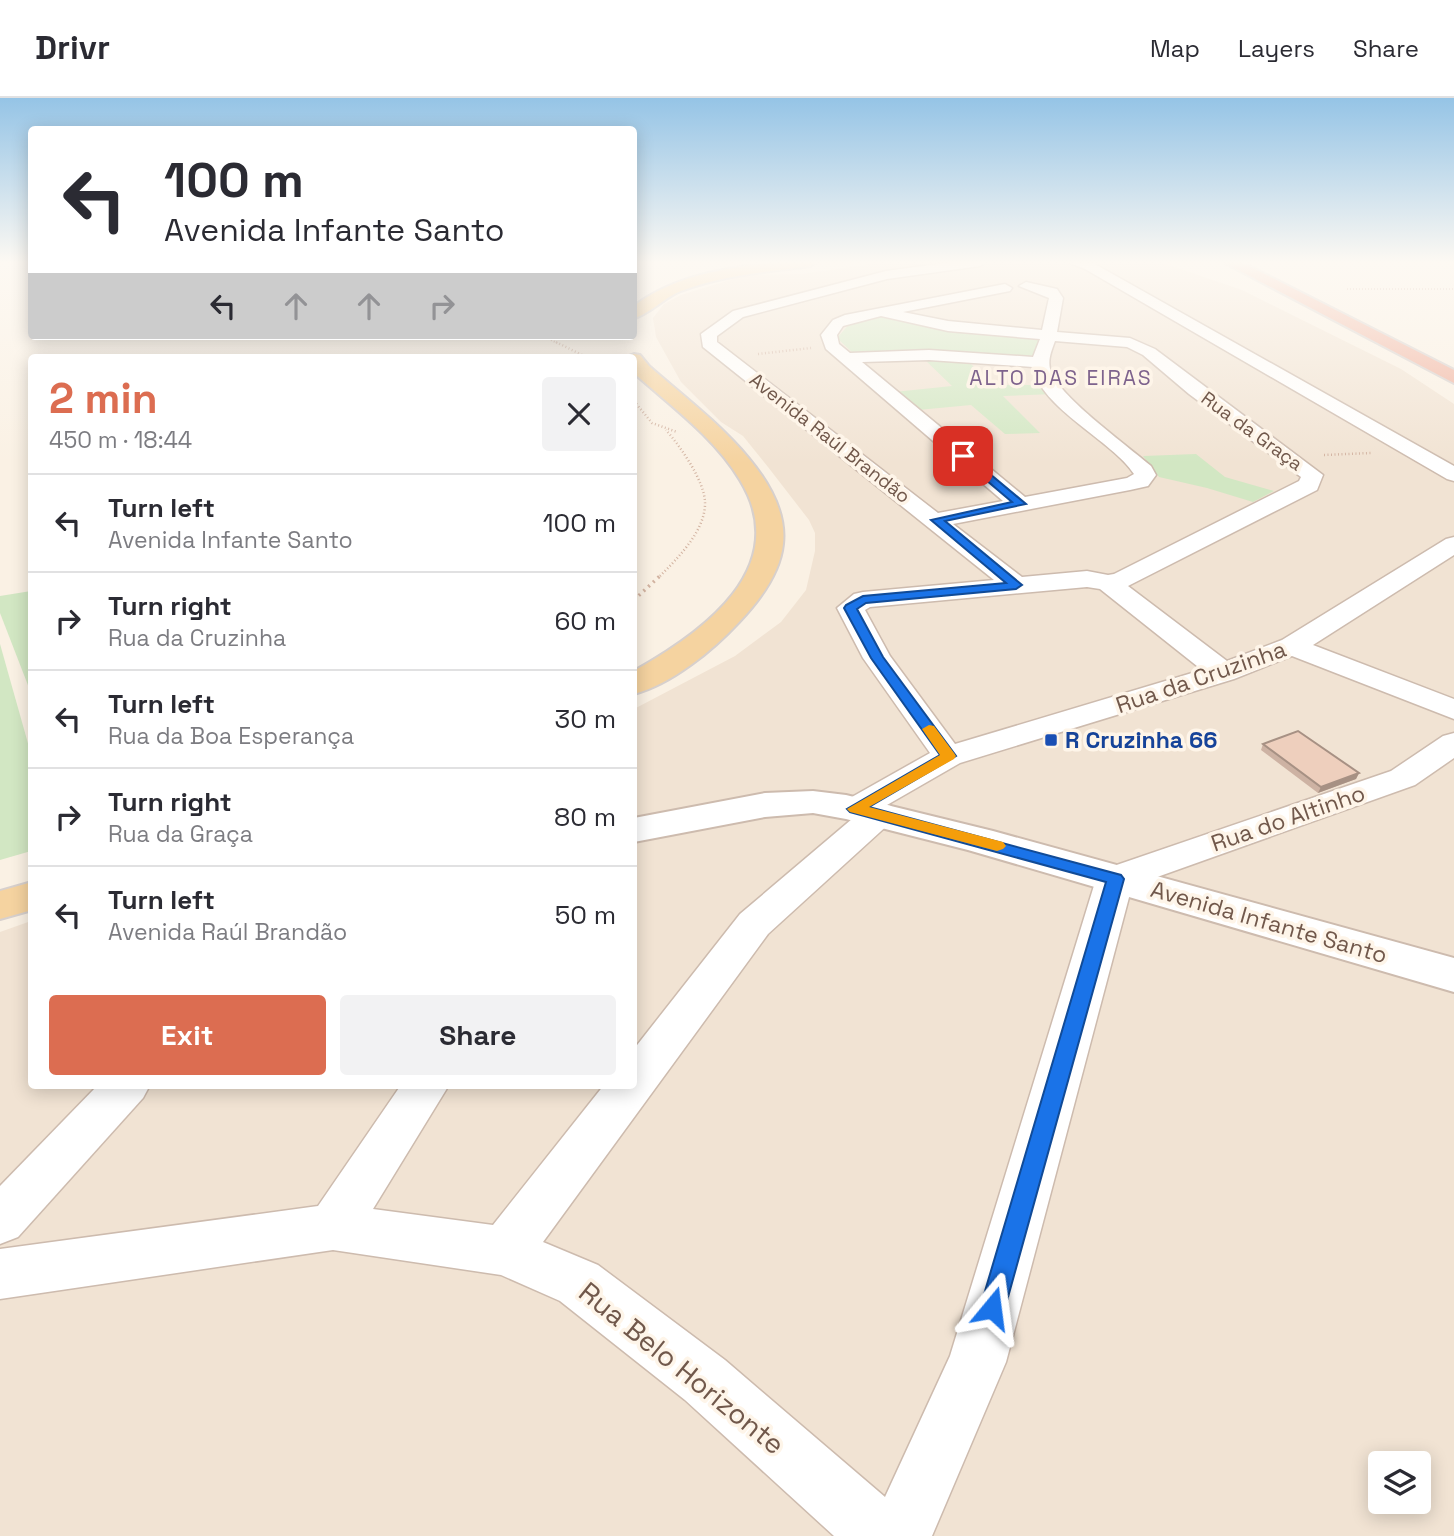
<!DOCTYPE html>
<html lang="en">
<head>
<meta charset="utf-8">
<style>
  body { margin:0; font-family:"Space Grotesk",sans-serif; background:#f2f2f3; color:#2b2b33; height:100vh; display:flex; flex-direction:column; font-size:26px; white-space:nowrap }
  * { box-sizing:border-box; margin:0 }
  p { font-size:23px; color:#7c7c81 }
  .icon { flex:none; width:38px; height:38px; fill:none; stroke:currentColor; stroke-width:2; stroke-linecap:round; stroke-linejoin:round }
  .map { position:relative; flex:1; overflow:hidden }
  .sheet { position:absolute; left:28px; top:256px; width:609px; height:735px; display:flex; flex-direction:column; background:#fff; border-radius:7px; box-shadow:0 4px 18px #0003 }
  .sheet>* { flex:none }
  .banner { position:absolute; left:28px; top:28px; width:609px; height:214px; border-radius:7px; box-shadow:0 4px 18px #0003; background:#fff; color:#2b2b33; overflow:hidden }
  .fabs { position:absolute; left:1368px; top:1353px; display:grid; gap:14px }
  .fabs a { display:grid; place-items:center; width:63px; height:63px; border-radius:7px; background:#fff; box-shadow:0 4px 18px #0003; font-size:35px }
  .pin { position:absolute; display:grid; place-items:center; width:60px; height:60px; color:#fff; margin:-30px; border-radius:14px; box-shadow:0 4px 10px #0006 }
  .me { position:absolute; width:77px; margin:-38px; rotate:16deg; stroke-linejoin:round; filter:drop-shadow(0 0 5px #0008) }
  .turn { display:flex; align-items:center; gap:24px; height:147px; padding:0 21px; font-size:32px }
  .turn .icon { width:91px; height:91px; stroke-width:2.5 }
  .turn b { display:block; font-size:49px; line-height:60px }
  .lanes { display:flex; align-items:center; height:66px; padding:0 21px; background:#0003; justify-content:center; gap:35px; direction:ltr }
  .lanes .off { opacity:.35 }
  .round { display:grid; place-items:center; flex:none; width:74px; height:74px; border-radius:7px; background:#f2f2f3 }
  .headline { display:flex; align-items:center; justify-content:space-between; height:119px; padding:0 21px }
  h1 { font-size:42px; font-weight:800; line-height:52px; color:#dc6d51 }
  .primary-button { display:flex; gap:14px; margin-top:auto; padding:14px 21px }
  .primary-button a { flex:1; height:80px; border-radius:7px; background:#dc6d51; color:#fff; font-size:28px; font-weight:800; line-height:80px; text-align:center }
  .primary-button a+a { background:#f2f2f3; color:#2b2b33 }
  ul { padding:0; list-style:none }
  li { display:flex; align-items:center; gap:21px; height:98px; padding:0 21px; border-top:2px solid #e1e1e2 }
  li div { flex:1 }
  li b { display:block; font-size:26px }
  li em { font-style:normal }
  header { display:flex; align-items:center; gap:42px; box-sizing:border-box; height:98px; padding:0 35px; background:#fff; border-bottom:2px solid #e1e1e2 }
  header strong { font-size:33px }
  nav { display:flex; gap:38px; margin-inline-start:auto; font-size:24px }
  .map>svg:first-child { display:block }
  .residential { fill:#f1e3d3; fill-rule:evenodd }
  .green { fill:#d2e7c3 }
  .lines { fill:none; stroke-linecap:round; stroke-linejoin:round }
  .minor-casing { stroke:#cdbbae; stroke-width:3 }
  .tertiary-casing { stroke:#cdbbae; stroke-width:4 }
  .primary-casing { stroke:#d7d0cd; stroke-width:4 }
  .motorway-casing { stroke:#d7d0cd; stroke-width:4 }
  .path-far2 { stroke:#d2b3a1; stroke-width:2; stroke-dasharray:1 2; stroke-linecap:butt }
  .path-far1 { stroke:#d2b3a1; stroke-width:2.5; stroke-dasharray:1 2.5; stroke-linecap:butt }
  .path { stroke:#d2b3a1; stroke-width:3.5; stroke-dasharray:2 4.5; stroke-linecap:butt }
  .minor { fill:#fff; fill-rule:evenodd }
  .tertiary { fill:#fff; fill-rule:evenodd }
  .primary { fill:#f5d3a0; fill-rule:evenodd }
  .motorway { fill:#f0b29f; fill-rule:evenodd }
  .wall { fill:#cdb2a3 }
  .shaded-wall { fill:#a79184 }
  .building { fill:#eecfbd; stroke:#a79184; stroke-width:2 }
  .route { fill:#1a73e8; stroke:#114b97; stroke-width:2 }
  .slow { fill:#f59e0b }
  .transit-dot { fill:#1a4fb4; stroke:#fef5e9; stroke-width:2.5 }
  .labels { text-anchor:middle; dominant-baseline:central; stroke-width:7; stroke-linejoin:round; paint-order:stroke }
  .far-street-label { font-size:19px; fill:#71584b; stroke:#fef5e9 }
  .far-neighbourhood-label { font-size:21px; letter-spacing:2px; fill:#7e638d; stroke:#fef5e9 }
  .street-label { font-size:23px; fill:#71584b; stroke:#fef5e9 }
  .transit-label { font-size:23px; font-weight:bold; fill:#164399; stroke:#fef5e9; text-anchor:start }
  .near-street-label { font-size:28px; fill:#71584b; stroke:#fef5e9 }
</style>
</head>
<body>
<header>
<strong>Drivr</strong>
<nav><a>Map</a><a>Layers</a><a>Share</a></nav>
</header>
<div class="map">
<svg width="1454" height="1438" viewBox="0 0 1454 1438">
  <rect width="100%" height="100%" fill="#faf1e4"/>
  <!-- residential -->
  <path class="residential" d="M885 164H1160L1242 192 1401 271 1454 306V1438H0V834L31 823 32 987H634V611L735 558 781 524 806 492 815 453V435L809 422 768 369 743 338 721 324 681 284 656 239 653 220 664 206 681 197 746 177 802 176ZM1381 1365H1419V1404H1381Z"/>
  <!-- green -->
  <g class="green">
    <path d="M882 217 1045 240 1034 260 854 256 837 240 852 223Z"/>
    <path d="M923 260 969 261 970 265 992 287H1046L1054 296 1003 298 1040 335 1005 336 971 307 918 312 894 294 952 288Z"/>
    <path d="M1196 356 1225 379 1274 393 1253 404 1207 390 1159 379 1143 358Z"/>
    <path d="M31 493H32L31 595 0 515V498Z"/>
    <path d="M0 546 31 656V753L0 762Z"/>
  </g>
  <g class="lines">
    <!-- minor casing -->
    <g class="minor-casing">
      <g id="minor">
        <path d="M953 164H986L980 168 887 181 743 219 717 238V244L938 415 1003 403 826 251 821 237 833 222 845 217 1005 186 1012 190 1010 193 903 214 948 223 1042 232 1049 200 1019 188 1026 184 1057 191 1063 200 1057 234 1130 240 1155 251 1323 377 1317 392 1128 488 1227 563 1282 542 1446 441 1454 439V457L1313 547 1454 601V621L1292 558 1234 581 960 665 887 707 891 708 896 716 891 724 768 836 543 1144 598 1167 725 1262 885 1399 950 1258 1096 781 1102 772 1391 673 1443 638 1454 635V660L1415 687 1132 788 1006 1264 932 1438H834L685 1302 560 1203 501 1177 333 1152 0 1201V1151L318 1108 401 987H449L373 1111 493 1127 604 987H634V951L740 816 852 721 843 718 838 711 843 704 930 655 863 560 837 510 854 496 863 494 994 482 703 249 701 236 733 213 886 173ZM881 218 948 233 1040 241 1033 259 929 252 850 255 839 246 837 237 843 228ZM1055 243 1127 249 1143 257 1189 296 1301 379 1299 383 1114 476 1108 477 1087 473 1022 479 953 426 1130 392 1148 388 1156 377 1151 368C1128 348 1061 300 1051 274 1047 263 1051 254 1055 243ZM929 262 1033 269C1040 310 1113 343 1134 376L1127 380 1025 399 862 264ZM1087 489 1100 491 1202 572 955 646 890 558 865 512 870 509Z"/>
        <path d="M1067 164 1093 165 1454 368V383L1447 381 1085 171Z"/>
        <path d="M98 987H150L143 1000 18 1139 0 1146V1088Z"/>
      </g>
    </g>
    <!-- tertiary casing -->
    <g class="tertiary-casing">
      <path id="tertiary" d="M813 693 846 697 993 733 1454 860V894L968 752 846 721 813 715 765 719 634 744V720L765 695Z"/>
    </g>
    <!-- primary casing -->
    <g class="primary-casing">
      <g id="primary">
        <path d="M777 164H817L810 168C767 174 722 177 681 193 665 199 648 217 634 220V208C675 177 727 170 777 164Z"/>
        <path d="M634 256 640 257 649 268C695 309 791 376 783 446 780 476 759 503 739 524 713 552 672 586 634 596V573C702 535 794 470 740 382 715 340 671 308 635 276L634 259H626Z"/>
        <path d="M32 784V812L0 821V793Z"/>
      </g>
    </g>
    <!-- motorway casing -->
    <g class="motorway-casing">
      <path id="motorway" d="M1223 164H1241L1454 272V285Z"/>
    </g>
    <!-- path-far2 -->
    <g class="path-far2">
      <path d="M1347 191H1454"/>
      <path d="M543 238 559 246"/>
    </g>
    <!-- path-far1 -->
    <g class="path-far1">
      <path d="M556 244 586 259"/>
      <path d="M758 256 811 250"/>
      <path d="M634 303 652 325 677 334"/>
      <path d="M1324 357 1371 355"/>
      <path d="M660 478C678 460 706 432 705 404 704 382 680 348 666 332"/>
    </g>
    <!-- path -->
    <path class="path" d="M634 502 662 476"/>
    <!-- minor -->
    <use href="#minor" class="minor"/>
    <!-- tertiary -->
    <use href="#tertiary" class="tertiary"/>
    <!-- primary -->
    <use href="#primary" class="primary"/>
    <!-- motorway -->
    <use href="#motorway" class="motorway"/>
  </g>
  <!-- wall -->
  <path class="wall" d="M1263 646 1359 675 1356 681 1318 695 1261 652Z"/>
  <!-- shaded-wall -->
  <path class="shaded-wall" d="M1359 675 1356 681 1318 695 1321 689Z"/>
  <!-- building -->
  <path class="building" d="M1298 633 1359 675 1321 689 1263 646Z"/>
  <!-- sky -->
  <linearGradient id="sky" x2="0" y2="1"><stop stop-color="#95c4e6"/><stop offset="0.45" stop-color="#fdf9f3"/><stop offset="1" stop-color="#fdf9f3" stop-opacity="0"/></linearGradient>
  <rect width="1454" height="365" fill="url(#sky)"/>
  <!-- route -->
  <path class="route" d="M960 356H966L1026 406 945 423 1022 487 1016 491 866 505 857 511 883 559 956 658 869 709 1121 777 1124 781 1005 1210 1001 1219 992 1222 984 1219 980 1210 1106 784 850 714 847 711 940 657 871 560 844 510 846 507 863 498 1006 485 931 422 1012 404 960 360Z"/>
  <!-- slow -->
  <path class="slow" d="M929 627 934 628 954 655 956 658 954 661 869 709 1003 744 1006 748 1003 751 997 753 850 714 847 711 940 657 922 631Z"/>
  <!-- markers -->
  <rect class="transit-dot" x="1044" y="635" width="14" height="14" rx="3.5"/>
  <g class="labels">
    <!-- far-street labels -->
    <g class="far-street-label">
      <text transform="translate(1252 333) rotate(36)">Rua da Graça</text>
      <text transform="translate(830 340) rotate(38)">Avenida Raúl Brandão</text>
    </g>
    <!-- far-neighbourhood labels -->
    <g class="far-neighbourhood-label">
      <text x="1061" y="279">ALTO DAS EIRAS</text>
    </g>
    <!-- street labels -->
    <g class="street-label">
      <text transform="translate(1201 579) rotate(-19)">Rua da Cruzinha</text>
      <text transform="translate(1288 720) rotate(-19)">Rua do Altinho</text>
      <text transform="translate(1269 824) rotate(16)">Avenida Infante Santo</text>
    </g>
    <!-- transit labels -->
    <g class="transit-label">
      <text x="1065" y="642">R Cruzinha 66</text>
    </g>
    <!-- near-street labels -->
    <g class="near-street-label">
      <text transform="translate(682 1270) rotate(39)">Rua Belo Horizonte</text>
    </g>
  </g>
</svg>
<div class="fabs">
<a><svg class="icon" aria-label="layers" viewBox="0 0 24 24"><path d="M12 4l9 5-9 5-9-5zM3 14l9 5 9-5"/></svg></a>
</div>
<div class="pin" style="left:963px;top:358px;background:#d93025"><svg class="icon" aria-label="arrive" viewBox="0 0 24 24"><path d="M6 21V4h12l-3 4 3 4H6"/></svg></div>
<svg class="me" style="left:992px;top:1210px" viewBox="-20 -20 40 40"><path d="M0-17L14 15 0 8-14 15z" fill="#1a73e8" stroke="#fff" stroke-width="4"/></svg>
<div class="banner">
<div class="turn"><svg class="icon" aria-label="left" viewBox="0 0 24 24"><path d="M17 20v-9H6M10 6l-5 5 5 5"/></svg><div><b>100 m</b>Avenida Infante Santo</div></div>
<div class="lanes"><svg class="icon" aria-label="left" viewBox="0 0 24 24"><path d="M17 20v-9H6M10 6l-5 5 5 5"/></svg><svg class="icon off" aria-label="ahead" viewBox="0 0 24 24"><path d="M12 20V5M6 11l6-6 6 6"/></svg><svg class="icon off" aria-label="ahead" viewBox="0 0 24 24"><path d="M12 20V5M6 11l6-6 6 6"/></svg><svg class="icon off" aria-label="right" viewBox="0 0 24 24"><path d="M7 20v-9h11M14 6l5 5-5 5"/></svg></div>
</div>
<section class="sheet">
<div class="headline"><div><h1>2 min</h1><p>450 m · 18:44</p></div><a class="round"><svg class="icon" aria-label="close" viewBox="0 0 24 24"><path d="M6 6l12 12M18 6L6 18"/></svg></a></div>
<ul>
<li><svg class="icon" aria-label="left" viewBox="0 0 24 24"><path d="M17 20v-9H6M10 6l-5 5 5 5"/></svg><div><b>Turn left</b><p>Avenida Infante Santo</p></div><em>100 m</em></li>
<li><svg class="icon" aria-label="right" viewBox="0 0 24 24"><path d="M7 20v-9h11M14 6l5 5-5 5"/></svg><div><b>Turn right</b><p>Rua da Cruzinha</p></div><em>60 m</em></li>
<li><svg class="icon" aria-label="left" viewBox="0 0 24 24"><path d="M17 20v-9H6M10 6l-5 5 5 5"/></svg><div><b>Turn left</b><p>Rua da Boa Esperança</p></div><em>30 m</em></li>
<li><svg class="icon" aria-label="right" viewBox="0 0 24 24"><path d="M7 20v-9h11M14 6l5 5-5 5"/></svg><div><b>Turn right</b><p>Rua da Graça</p></div><em>80 m</em></li>
<li><svg class="icon" aria-label="left" viewBox="0 0 24 24"><path d="M17 20v-9H6M10 6l-5 5 5 5"/></svg><div><b>Turn left</b><p>Avenida Raúl Brandão</p></div><em>50 m</em></li>
</ul>
<div class="primary-button"><a>Exit</a><a>Share</a></div>
</section>
</div>
</body>
</html>
